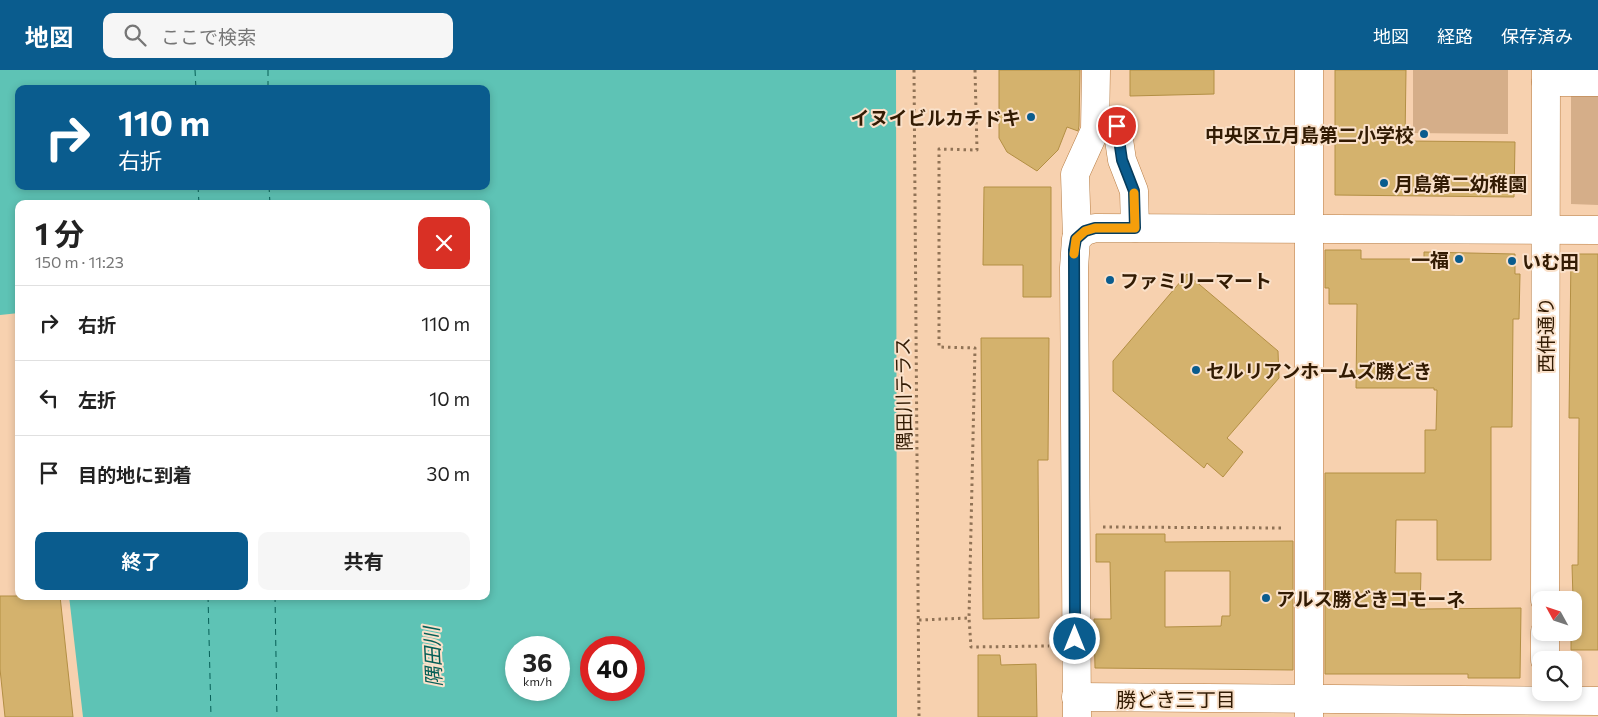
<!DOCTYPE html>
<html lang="ja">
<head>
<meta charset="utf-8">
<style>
  body { margin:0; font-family:Commissioner,"Noto Sans JP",sans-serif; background:#f6f6f6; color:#222; height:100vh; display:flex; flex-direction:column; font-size:19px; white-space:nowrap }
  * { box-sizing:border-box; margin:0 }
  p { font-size:16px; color:#767676 }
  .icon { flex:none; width:28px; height:28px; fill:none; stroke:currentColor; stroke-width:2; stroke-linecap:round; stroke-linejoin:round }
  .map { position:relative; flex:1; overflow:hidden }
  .sheet { position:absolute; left:15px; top:130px; width:475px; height:400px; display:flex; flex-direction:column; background:#fff; border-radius:10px; box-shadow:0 2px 8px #0003 }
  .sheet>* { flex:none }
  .hud { position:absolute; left:15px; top:15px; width:475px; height:105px; border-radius:10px; box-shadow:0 2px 8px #0003; background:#0a5c8e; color:#fff; overflow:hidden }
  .needle { width:32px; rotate:310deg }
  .fabs { position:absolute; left:1532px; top:521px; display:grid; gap:10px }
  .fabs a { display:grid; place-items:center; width:50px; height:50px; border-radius:10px; background:#fff; box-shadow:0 2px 8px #0003; font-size:25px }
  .speed { position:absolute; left:505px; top:566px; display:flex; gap:10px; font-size:25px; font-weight:700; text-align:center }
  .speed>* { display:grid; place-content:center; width:65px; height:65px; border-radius:50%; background:#fff; box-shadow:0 2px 8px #0003; line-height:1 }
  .speed small { font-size:12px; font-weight:400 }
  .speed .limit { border:8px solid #d22; background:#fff; color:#111 }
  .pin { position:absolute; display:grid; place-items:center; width:42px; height:42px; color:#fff; margin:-21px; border:2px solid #fff; border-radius:50%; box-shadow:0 1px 5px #0007 }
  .me { position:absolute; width:55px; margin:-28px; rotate:0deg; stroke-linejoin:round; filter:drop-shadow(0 0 4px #0008) }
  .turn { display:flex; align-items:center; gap:18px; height:105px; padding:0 20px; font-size:22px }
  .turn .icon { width:65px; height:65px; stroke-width:2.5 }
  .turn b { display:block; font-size:35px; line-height:42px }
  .round { display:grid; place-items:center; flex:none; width:52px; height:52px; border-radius:10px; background:#f6f6f6 }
  .headline { display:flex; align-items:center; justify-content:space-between; height:85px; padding:0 20px }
  h1 { font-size:30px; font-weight:700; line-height:38px }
  .primary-button { display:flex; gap:10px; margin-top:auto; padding:10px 20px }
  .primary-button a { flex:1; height:58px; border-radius:10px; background:#0a5c8e; color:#fff; font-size:20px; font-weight:700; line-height:58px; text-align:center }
  .primary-button a+a { background:#f6f6f6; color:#222 }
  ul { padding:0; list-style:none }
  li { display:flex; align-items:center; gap:15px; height:75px; padding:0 20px; border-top:1px solid #e0e0e0 }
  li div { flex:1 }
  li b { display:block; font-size:19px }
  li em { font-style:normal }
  header { display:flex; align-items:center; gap:30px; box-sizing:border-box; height:70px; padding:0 25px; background:#0a5c8e; color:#fff }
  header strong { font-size:24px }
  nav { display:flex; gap:28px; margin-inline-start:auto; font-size:18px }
  .search { width:350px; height:45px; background:#f6f6f6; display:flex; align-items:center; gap:12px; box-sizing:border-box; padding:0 18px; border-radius:10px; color:#767676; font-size:19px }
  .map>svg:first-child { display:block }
  .green { fill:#d5ae89 }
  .water { fill:#5ec3b5; fill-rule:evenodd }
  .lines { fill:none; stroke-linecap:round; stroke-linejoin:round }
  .ferry { stroke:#065f57; stroke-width:1; stroke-dasharray:6 5; stroke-linecap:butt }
  .building { fill:#d4b26d; stroke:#b38f44; fill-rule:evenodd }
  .minor-casing { stroke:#b77d44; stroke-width:29 }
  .path { stroke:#907255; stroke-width:3; stroke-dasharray:2.5 4; stroke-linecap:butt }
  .minor { stroke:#fff; stroke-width:28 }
  .route-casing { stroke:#063c5c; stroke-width:12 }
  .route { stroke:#0a5c8e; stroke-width:9 }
  .slow { stroke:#f59e0b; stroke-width:9 }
  .poi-dot { fill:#0a5c8e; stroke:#fae1ca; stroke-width:2 }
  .labels { text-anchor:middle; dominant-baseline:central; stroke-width:4; stroke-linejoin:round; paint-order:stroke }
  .poi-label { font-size:19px; font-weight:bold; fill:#321b03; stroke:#fae1ca; text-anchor:start }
  .street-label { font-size:19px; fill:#321b03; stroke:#fae1ca }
  .water-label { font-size:20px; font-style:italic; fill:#065f57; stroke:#fae1ca }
  .neighbourhood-label { font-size:20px; fill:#321b03; stroke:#fae1ca }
</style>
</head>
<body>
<header>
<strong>地図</strong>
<div class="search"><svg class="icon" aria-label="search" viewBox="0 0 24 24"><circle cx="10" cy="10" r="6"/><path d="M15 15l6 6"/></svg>ここで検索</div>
<nav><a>地図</a><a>経路</a><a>保存済み</a></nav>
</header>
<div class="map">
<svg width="1598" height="647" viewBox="0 0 1598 647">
  <rect width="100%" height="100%" fill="#f7d1af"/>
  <!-- green -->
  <g class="green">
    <path d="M1413 0H1508V64L1413 63Z"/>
    <path d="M1571 22H1598V135L1571 134Z"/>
  </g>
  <!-- water -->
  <path class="water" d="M0 0H896L897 647H83L69 526H486V134H19V243L0 245ZM19 19H486V116H19ZM516 578H559V620H516ZM591 578H634V620H591Z"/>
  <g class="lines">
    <!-- ferry -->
    <g class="ferry">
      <path d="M195 0 196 19"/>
      <path d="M268 0V19"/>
      <path d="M198 116 199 134"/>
      <path d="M269 116 270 134"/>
      <path d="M208 526 211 647"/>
      <path d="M275 526 277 647"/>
    </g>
  </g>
  <!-- building -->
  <g class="building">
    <path d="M999 0H1080L1079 56 1078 61 1067 57 1058 80 1037 101 1007 82 999 68Z"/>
    <path d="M1130 0H1214V24L1130 26Z"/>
    <path d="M1335 0H1406L1405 71 1515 72 1514 127 1335 125Z"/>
    <path d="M984 117H1051V227H1023V195H983Z"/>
    <path d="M1325 180H1361V189H1424V182L1515 184V204H1520L1519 249H1513L1512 357H1491V490H1437V450H1396L1395 503H1421L1420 539 1521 538 1520 608H1468V604H1325V403H1425V360H1436L1437 320H1434V318H1356L1357 234H1329V218H1325Z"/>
    <path d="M1571 184H1598V580H1571V562H1574L1572 495H1578L1579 348H1569Z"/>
    <path d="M1187 204 1278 281 1279 308 1227 368 1243 382 1223 407 1207 393 1204 398 1113 321V291Z"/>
    <path d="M981 268H1049L1048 390H1038L1039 548 983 549Z"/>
    <path d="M1096 464H1165V472L1293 471V600L1095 598 1094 549H1111L1110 492H1096ZM1165 501H1230V546H1222L1221 556 1165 557Z"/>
    <path d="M0 526H60L73 647H5L0 599Z"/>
    <path d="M978 585H1000L1001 595 1036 594 1037 647H978Z"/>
  </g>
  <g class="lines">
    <!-- minor casing -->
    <g class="minor-casing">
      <g id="minor">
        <path d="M1309 0V647"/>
        <path d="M1546 12H1598"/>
        <path d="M1117 56 1122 90 1134 121 1135 158"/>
        <path d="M1077 169 1075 104 1095 60 1096 0"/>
        <path d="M1545 530 1546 0"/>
        <path d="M1545 590V562"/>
        <path d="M1076 627 1598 631"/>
        <path d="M1077 647 1074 198 1076 169 1085 161 1095 158 1598 160"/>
      </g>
    </g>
    <!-- path -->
    <g class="path">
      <path d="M914 0 919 647"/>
      <path d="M975 0 977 80 939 79V277L975 278 969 548 971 577 1049 576"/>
      <path d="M1103 457 1282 458"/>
      <path d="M919 550 969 548"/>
    </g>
    <!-- minor -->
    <use href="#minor" class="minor"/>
  </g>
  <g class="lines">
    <!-- route casing -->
    <g class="route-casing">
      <path id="route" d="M1075 569 1074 180 1076 169 1085 161 1095 158H1135L1134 121 1122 90 1117 56"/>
    </g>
    <!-- route -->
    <use href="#route" class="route"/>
    <!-- slow -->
    <path class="slow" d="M1074 184 1076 169 1085 161 1095 158H1135L1134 123"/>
  </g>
  <!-- markers -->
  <g class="poi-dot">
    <circle cx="1031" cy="47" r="5"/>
    <circle cx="1424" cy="64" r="5"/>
    <circle cx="1384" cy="113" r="5"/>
    <circle cx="1459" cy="189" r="5"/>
    <circle cx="1512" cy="191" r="5"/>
    <circle cx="1110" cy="210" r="5"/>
    <circle cx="1196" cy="300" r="5"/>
    <circle cx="1266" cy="528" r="5"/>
  </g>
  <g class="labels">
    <!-- poi labels -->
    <g class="poi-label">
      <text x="1021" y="47" text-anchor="end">イヌイビルカチドキ</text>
      <text x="1414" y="64" text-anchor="end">中央区立月島第二小学校</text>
      <text x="1394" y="113">月島第二幼稚園</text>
      <text x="1449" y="189" text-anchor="end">一福</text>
      <text x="1522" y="191">いむ田</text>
      <text x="1120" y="210">ファミリーマート</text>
      <text x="1206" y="300">セルリアンホームズ勝どき</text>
      <text x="1276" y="528">アルス勝どきコモーネ</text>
    </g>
    <!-- street labels -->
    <g class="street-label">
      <text transform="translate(1545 265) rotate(-90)">西仲通り</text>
      <text transform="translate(903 324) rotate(-91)">隅田川テラス</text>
    </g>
    <!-- water labels -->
    <g class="water-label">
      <text transform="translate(432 587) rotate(-93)">隅田川</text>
    </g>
    <!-- neighbourhood labels -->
    <g class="neighbourhood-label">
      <text x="1176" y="629">勝どき三丁目</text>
    </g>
  </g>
</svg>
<div class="fabs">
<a><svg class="needle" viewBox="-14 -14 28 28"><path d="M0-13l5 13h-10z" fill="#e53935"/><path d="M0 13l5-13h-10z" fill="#767676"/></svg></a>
<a><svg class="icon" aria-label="search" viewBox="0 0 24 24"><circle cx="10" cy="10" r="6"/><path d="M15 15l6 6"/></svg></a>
</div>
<div class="speed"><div>36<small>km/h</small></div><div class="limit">40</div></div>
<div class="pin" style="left:1117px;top:56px;background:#d93025"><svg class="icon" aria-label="arrive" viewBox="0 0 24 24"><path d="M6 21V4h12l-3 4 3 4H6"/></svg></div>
<svg class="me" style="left:1075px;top:569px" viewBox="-20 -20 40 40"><circle r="17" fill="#0a5c8e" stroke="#fff" stroke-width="3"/><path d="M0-11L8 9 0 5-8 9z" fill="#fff"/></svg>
<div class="hud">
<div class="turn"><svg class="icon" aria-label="right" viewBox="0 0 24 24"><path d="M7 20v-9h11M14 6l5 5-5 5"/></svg><div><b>110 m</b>右折</div></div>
</div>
<section class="sheet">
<div class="headline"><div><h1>1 分</h1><p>150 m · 11:23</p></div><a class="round" style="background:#d93025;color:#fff"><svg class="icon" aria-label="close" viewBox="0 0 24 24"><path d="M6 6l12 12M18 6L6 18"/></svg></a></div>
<ul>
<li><svg class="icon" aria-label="right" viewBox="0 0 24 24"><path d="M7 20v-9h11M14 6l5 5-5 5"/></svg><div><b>右折</b></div><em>110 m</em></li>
<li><svg class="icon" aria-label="left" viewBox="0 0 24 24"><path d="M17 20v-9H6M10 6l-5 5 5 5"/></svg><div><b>左折</b></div><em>10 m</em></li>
<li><svg class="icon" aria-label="arrive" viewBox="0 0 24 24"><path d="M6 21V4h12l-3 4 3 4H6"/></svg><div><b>目的地に到着</b></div><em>30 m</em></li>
</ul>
<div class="primary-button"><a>終了</a><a>共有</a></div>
</section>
</div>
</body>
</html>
